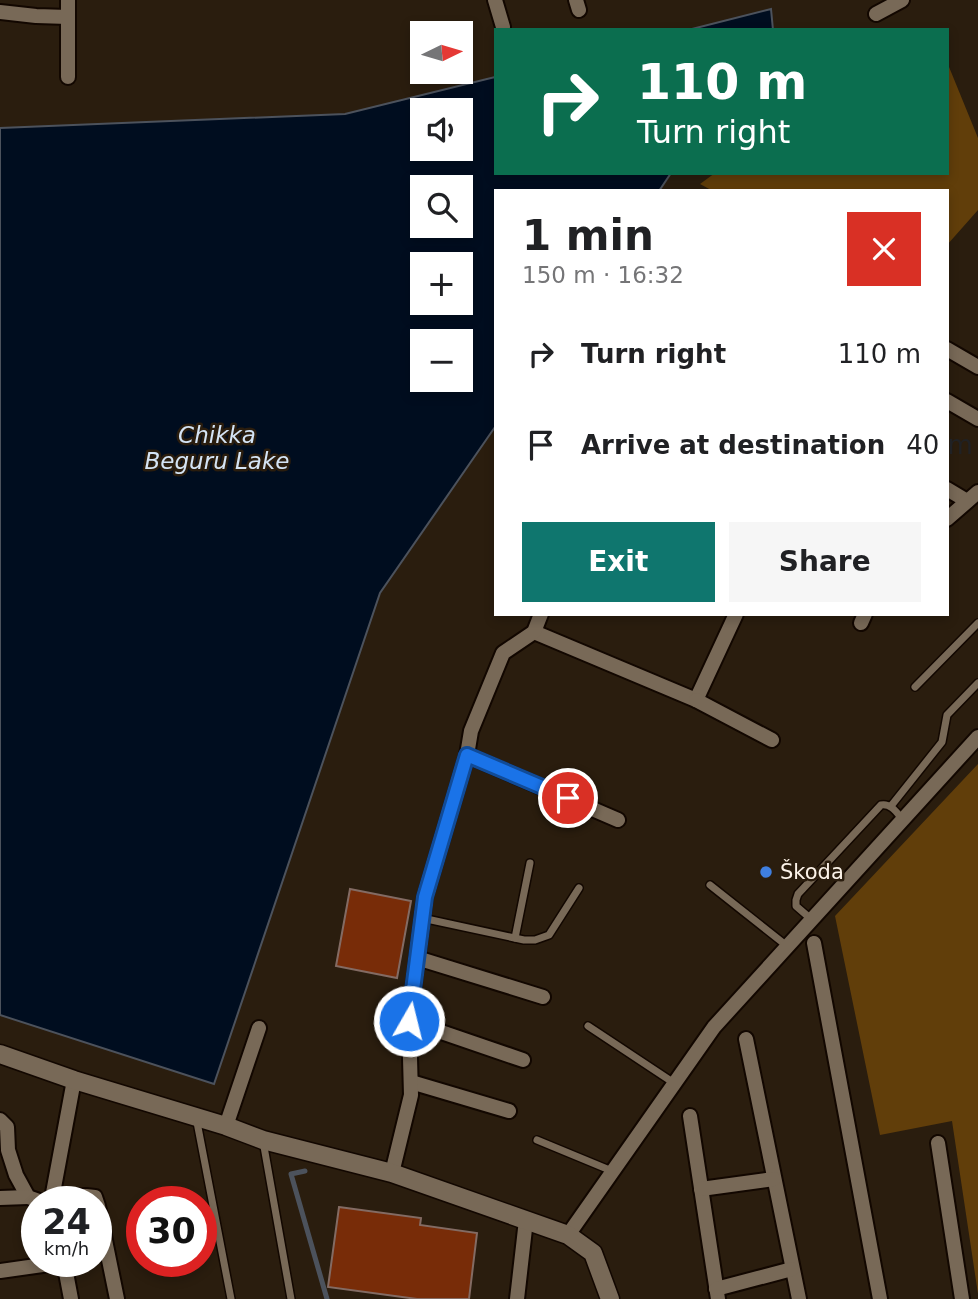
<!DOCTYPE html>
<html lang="en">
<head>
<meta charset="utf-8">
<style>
  body { margin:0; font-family:"DejaVu Sans",sans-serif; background:#f6f6f6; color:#202124; height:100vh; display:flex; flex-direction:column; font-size:26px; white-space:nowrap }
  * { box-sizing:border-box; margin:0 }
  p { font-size:23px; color:#757577 }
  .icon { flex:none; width:38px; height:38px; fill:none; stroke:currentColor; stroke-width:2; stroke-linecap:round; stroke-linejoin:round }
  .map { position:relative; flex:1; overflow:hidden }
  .panel { position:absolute; left:494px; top:189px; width:455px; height:427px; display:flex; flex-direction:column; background:#fff; border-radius:0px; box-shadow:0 4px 10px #0003 }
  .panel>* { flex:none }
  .hud { position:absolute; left:494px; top:28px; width:455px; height:147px; border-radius:0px; box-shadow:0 4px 10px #0003; background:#0b6e4f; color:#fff; overflow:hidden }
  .needle { width:46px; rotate:85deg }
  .fabs { position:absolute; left:410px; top:21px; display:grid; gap:14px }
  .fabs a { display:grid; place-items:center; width:63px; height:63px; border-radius:0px; background:#fff; box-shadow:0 4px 10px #0003; font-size:35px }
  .speed { position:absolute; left:21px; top:1186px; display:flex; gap:14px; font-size:35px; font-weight:700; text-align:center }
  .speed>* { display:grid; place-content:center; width:91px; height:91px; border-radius:50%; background:#fff; box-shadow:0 4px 10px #0003; line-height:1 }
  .speed small { font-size:18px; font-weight:400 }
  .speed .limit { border:10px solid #d22; background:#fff; color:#111 }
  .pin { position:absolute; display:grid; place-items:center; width:60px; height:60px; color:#fff; margin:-30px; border:4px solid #fff; border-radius:50%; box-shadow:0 2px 7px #0007 }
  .me { position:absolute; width:77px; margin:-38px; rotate:8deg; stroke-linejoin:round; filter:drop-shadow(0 0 5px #0008) }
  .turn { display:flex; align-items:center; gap:24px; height:147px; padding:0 28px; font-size:32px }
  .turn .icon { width:91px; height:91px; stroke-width:2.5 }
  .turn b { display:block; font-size:49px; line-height:60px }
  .round { display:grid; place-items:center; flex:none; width:74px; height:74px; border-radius:0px; background:#f6f6f6 }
  .overview { display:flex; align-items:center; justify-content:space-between; height:119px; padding:0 28px }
  h1 { font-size:42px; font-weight:700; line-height:52px }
  .cta { display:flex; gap:14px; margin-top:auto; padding:14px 28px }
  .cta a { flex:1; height:80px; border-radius:0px; background:#0f766e; color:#fff; font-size:28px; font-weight:700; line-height:80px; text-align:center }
  .cta a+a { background:#f6f6f6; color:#202124 }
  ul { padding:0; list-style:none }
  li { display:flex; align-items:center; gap:21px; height:91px; padding:0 28px }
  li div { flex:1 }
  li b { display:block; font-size:26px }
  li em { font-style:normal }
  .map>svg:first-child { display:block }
  .green { fill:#613e0a }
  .water { fill:#000d1f; stroke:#4c525c; stroke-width:2; fill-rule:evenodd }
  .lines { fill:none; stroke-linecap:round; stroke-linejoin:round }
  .stream { stroke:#4c525c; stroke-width:5 }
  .building { fill:#782c08; stroke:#836b63; stroke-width:2 }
  .service-casing { stroke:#120700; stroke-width:10 }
  .minor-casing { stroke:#120700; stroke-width:18 }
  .tertiary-casing { stroke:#120700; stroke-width:21 }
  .service { stroke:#786957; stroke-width:7 }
  .minor { stroke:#786957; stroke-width:14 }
  .tertiary { stroke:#786957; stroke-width:18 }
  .route-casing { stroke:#114b97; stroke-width:18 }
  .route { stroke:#1a73e8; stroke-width:12 }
  .shop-dot { fill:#3f7fe0; stroke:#2a1d0e; stroke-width:2.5 }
  .labels { text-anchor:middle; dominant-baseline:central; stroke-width:5; stroke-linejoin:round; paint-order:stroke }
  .poi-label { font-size:21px; fill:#fcf3e9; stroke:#2a1d0e; text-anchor:start }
  .water-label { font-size:23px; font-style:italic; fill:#d4e4f5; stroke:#2a1d0e }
</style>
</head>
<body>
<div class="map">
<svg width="978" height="1299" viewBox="0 0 978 1299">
  <rect width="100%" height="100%" fill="#2a1d0e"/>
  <!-- green -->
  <g class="green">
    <path d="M947 62 978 138V210L947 245V191H713L700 184 715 173H947Z"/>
    <path d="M978 764V1294L952 1121 880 1135 835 916Z"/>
  </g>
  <!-- water -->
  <g class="water">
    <path d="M771 9 773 30H688Z"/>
    <path d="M495 77V173H671L659 191H495V427L380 593 214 1084 0 1015V128L345 114ZM422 110H460V149H422ZM422 187H460V226H422ZM422 264H460V303H422ZM422 341H460V380H422Z"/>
  </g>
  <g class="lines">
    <!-- stream -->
    <path class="stream" d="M305 1171 291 1174 327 1299"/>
  </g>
  <!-- building -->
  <g class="building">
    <path d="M350 889 411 901 397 978 336 966Z"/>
    <path d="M339 1207 421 1218 420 1225 477 1233 469 1299H417L328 1287Z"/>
  </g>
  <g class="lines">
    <!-- service casing -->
    <g class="service-casing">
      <g id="service">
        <path d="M915 687 978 623"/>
        <path d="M891 806 942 742 947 715 978 683"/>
        <path d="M710 885 787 946"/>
        <path d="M422 918 524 940H535L549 935 579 888"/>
        <path d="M811 919 796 906V900L798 894 881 805C891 803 897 813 903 820"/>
        <path d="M515 938 530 863"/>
        <path d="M588 1026 674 1083"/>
        <path d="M196 1117 231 1299"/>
        <path d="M537 1140 612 1171"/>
        <path d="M263 1141 291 1299"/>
      </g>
    </g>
    <!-- minor casing -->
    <g class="minor-casing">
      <g id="minor">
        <path d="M495 0 503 27"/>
        <path d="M576 0 579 10"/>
        <path d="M0 12 36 16 68 17"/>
        <path d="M876 14 902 0"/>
        <path d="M68 77V0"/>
        <path d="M947 349 978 367"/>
        <path d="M947 401 978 419"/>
        <path d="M947 489 967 501"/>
        <path d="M947 519 978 492"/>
        <path d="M861 623 865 614"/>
        <path d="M534 632 696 700 736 614"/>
        <path d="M696 700 772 740"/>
        <path d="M467 755 618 820"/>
        <path d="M814 943 880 1299"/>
        <path d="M417 958 543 997"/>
        <path d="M409 1021 523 1060"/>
        <path d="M746 1039 799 1299"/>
        <path d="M74 1080 53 1193 57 1198 86 1196 95 1197 98 1206 117 1299"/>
        <path d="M411 1082 509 1111"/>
        <path d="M690 1116 718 1299"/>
        <path d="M0 1120 7 1127 8 1150 16 1175 28 1197 42 1202"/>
        <path d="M226 1126 259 1028"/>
        <path d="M938 1143 962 1299"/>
        <path d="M392 1173 411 1095 409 1021 425 897 467 755 471 731 503 653 534 632 541 614"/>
        <path d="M701 1189 774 1179"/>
        <path d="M0 1198 28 1197"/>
        <path d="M568 1235 714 1027 978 737"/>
        <path d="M0 1271 64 1262 71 1299"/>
        <path d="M716 1289 792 1269"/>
        <path d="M517 1299 526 1220"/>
      </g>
    </g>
    <!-- tertiary casing -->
    <g class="tertiary-casing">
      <path id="tertiary" d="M0 1054 74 1080 226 1126 263 1140 392 1173 568 1235 593 1253 610 1299"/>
    </g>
    <!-- service -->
    <use href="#service" class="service"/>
    <!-- minor -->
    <use href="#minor" class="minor"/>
    <!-- tertiary -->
    <use href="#tertiary" class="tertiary"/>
  </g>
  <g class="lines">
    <!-- route casing -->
    <g class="route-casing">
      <path id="route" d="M409 1021 425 897 467 755 568 798"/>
    </g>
    <!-- route -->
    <use href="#route" class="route"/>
  </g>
  <!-- markers -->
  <circle class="shop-dot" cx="766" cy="872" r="7"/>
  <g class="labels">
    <!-- poi labels -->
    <g class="poi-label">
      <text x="780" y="872">Škoda</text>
    </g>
    <!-- water labels -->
    <g class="water-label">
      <text x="217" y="435">Chikka<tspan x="217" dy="26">Beguru Lake</tspan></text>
    </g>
  </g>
</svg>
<div class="fabs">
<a><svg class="needle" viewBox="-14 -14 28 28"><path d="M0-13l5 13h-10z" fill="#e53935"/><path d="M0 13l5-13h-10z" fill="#757577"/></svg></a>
<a><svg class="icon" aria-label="sound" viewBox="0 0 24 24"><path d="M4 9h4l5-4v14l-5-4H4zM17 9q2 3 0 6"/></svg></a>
<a><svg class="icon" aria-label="search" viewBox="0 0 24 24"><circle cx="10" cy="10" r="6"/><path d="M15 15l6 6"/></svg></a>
<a>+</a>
<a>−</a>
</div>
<div class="speed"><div>24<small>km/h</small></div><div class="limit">30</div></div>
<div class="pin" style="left:568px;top:798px;background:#d93025"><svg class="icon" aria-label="arrive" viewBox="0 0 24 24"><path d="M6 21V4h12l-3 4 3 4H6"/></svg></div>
<svg class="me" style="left:409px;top:1021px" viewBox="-20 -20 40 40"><circle r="17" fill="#1a73e8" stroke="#fff" stroke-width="3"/><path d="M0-11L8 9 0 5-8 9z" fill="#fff"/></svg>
<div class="hud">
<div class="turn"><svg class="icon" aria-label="right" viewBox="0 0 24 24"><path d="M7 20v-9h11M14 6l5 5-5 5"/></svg><div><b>110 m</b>Turn right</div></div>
</div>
<section class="panel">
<div class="overview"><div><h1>1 min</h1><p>150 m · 16:32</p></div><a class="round" style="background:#d93025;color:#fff"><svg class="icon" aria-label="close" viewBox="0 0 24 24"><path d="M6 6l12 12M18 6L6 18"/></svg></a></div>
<ul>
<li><svg class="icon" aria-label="right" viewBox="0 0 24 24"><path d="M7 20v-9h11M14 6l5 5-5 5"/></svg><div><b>Turn right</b></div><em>110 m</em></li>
<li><svg class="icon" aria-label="arrive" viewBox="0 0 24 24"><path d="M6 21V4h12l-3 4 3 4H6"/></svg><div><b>Arrive at destination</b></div><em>40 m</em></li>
</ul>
<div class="cta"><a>Exit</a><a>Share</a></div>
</section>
</div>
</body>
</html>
